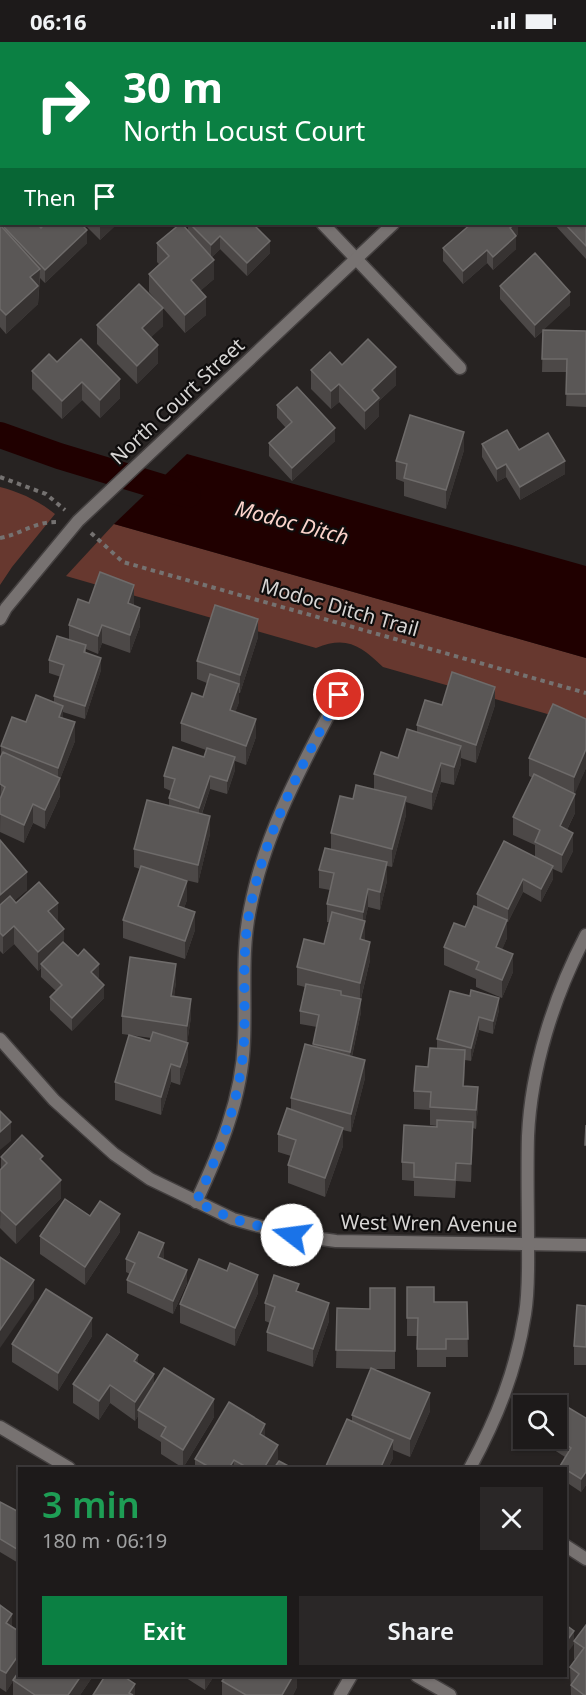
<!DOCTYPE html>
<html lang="en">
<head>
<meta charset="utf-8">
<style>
  body { margin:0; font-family:"Noto Sans",sans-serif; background:#2a2727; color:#f1f3f6; height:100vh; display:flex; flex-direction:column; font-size:22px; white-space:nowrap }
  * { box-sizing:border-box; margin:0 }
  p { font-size:20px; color:#a0a1a2 }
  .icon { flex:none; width:33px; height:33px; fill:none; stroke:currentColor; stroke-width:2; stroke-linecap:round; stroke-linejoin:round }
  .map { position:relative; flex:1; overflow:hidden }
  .side { position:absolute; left:18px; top:1425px; width:549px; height:210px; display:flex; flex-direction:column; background:#1d1a1a; border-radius:0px; box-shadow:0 2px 4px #0004,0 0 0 2px #3b3839 }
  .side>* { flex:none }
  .hud { position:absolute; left:0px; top:0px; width:586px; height:183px; box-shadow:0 2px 4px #0004,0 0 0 2px #3b3839; background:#0b8043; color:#fff; overflow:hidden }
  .fabs { position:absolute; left:513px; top:1353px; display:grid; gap:12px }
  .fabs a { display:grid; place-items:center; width:54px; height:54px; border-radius:0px; background:#1d1a1a; box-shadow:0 2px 4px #0004,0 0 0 2px #3b3839; font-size:30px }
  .pin { position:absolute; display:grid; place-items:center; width:51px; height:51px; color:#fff; margin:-26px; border:3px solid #fff; border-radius:50%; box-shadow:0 2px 6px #0007 }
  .me { position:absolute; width:66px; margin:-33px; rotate:285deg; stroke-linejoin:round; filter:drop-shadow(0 0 4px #0008) }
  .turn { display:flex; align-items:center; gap:21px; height:126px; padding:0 24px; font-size:27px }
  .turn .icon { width:78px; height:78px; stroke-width:2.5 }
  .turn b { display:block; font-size:42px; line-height:51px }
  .then { display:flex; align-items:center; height:57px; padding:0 24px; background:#0003; gap:12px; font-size:22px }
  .round { display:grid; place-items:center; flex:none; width:63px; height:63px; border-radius:0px; background:#2a2727 }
  .overview { display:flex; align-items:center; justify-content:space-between; height:102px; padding:0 24px }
  h1 { font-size:36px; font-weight:600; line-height:45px; color:#1e9e55 }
  .action { display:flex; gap:12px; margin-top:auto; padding:12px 24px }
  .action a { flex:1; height:69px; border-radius:0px; background:#0b8043; color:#fff; font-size:24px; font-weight:600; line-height:69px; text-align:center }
  .action a+a { background:#2a2727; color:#f1f3f6 }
  .status { display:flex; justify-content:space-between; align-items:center; height:42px; padding:0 30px; background:#1d1a1a; direction:ltr }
  .status svg { height:16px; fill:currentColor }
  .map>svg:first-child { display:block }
  .green { fill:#67382f }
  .water { fill:#200000 }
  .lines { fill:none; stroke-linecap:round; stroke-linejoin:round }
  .canal { stroke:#200000; stroke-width:26 }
  .minor-casing { stroke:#444040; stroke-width:15 }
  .path { stroke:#757271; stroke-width:4; stroke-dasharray:4.5 4.5; stroke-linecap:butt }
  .minor { stroke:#777271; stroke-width:12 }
  .wall { fill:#4c4847; fill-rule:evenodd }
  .shaded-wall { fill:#373332 }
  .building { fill:#5a5756; stroke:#6e6b6a; stroke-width:1.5 }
  .route { stroke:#1a73e8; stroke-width:10; stroke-dasharray:0 18 }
  .labels { text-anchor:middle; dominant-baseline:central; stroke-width:4.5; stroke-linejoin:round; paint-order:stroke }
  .street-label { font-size:20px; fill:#d7d5d4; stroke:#0f0d0d }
  .water-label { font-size:21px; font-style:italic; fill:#fcd4cc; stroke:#0f0d0d }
</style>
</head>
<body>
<div class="status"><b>06:16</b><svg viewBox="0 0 49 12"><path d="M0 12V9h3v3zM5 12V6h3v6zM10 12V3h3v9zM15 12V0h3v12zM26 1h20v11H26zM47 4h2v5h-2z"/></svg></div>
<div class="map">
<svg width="586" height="1653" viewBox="0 0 586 1653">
  <rect width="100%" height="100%" fill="#272322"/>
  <!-- green -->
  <g class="green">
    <path d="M0 445C20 450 39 459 55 472L12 525 0 543Z"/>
    <path d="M114 482 586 616V683L383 625C361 604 347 593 316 606L66 534Z"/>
  </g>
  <!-- water -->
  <path class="water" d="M187 412 586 524V616L114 482Z"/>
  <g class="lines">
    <!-- canal -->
    <path class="canal" d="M0 393 59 414 188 453"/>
    <!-- minor casing -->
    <g class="minor-casing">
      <g id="minor">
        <path d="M152 0 153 2"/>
        <path d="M126 2 128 0"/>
        <path d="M584 2 585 0"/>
        <path d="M0 120 2 118"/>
        <path d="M323 182 460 326"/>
        <path d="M0 577 6 566 78 479 393 182"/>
        <path d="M0 997 54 1058 114 1112 150 1137 233 1177 292 1193 336 1199 586 1203"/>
        <path d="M196 1160C220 1109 242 1056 244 999 246 955 241 911 250 867 265 789 303 722 339 653"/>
        <path d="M0 1385 69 1426"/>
        <path d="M470 1426C497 1376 516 1329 525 1272 529 1248 528 1224 528 1199 528 1164 527 1129 528 1094 531 1026 554 954 586 893"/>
        <path d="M566 1504 586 1517"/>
        <path d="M417 1634 450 1653"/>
        <path d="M340 1653 351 1634"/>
      </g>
    </g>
    <!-- path -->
    <g class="path">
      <path d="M0 435 46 452 65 468"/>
      <path d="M91 491 123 520 586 651"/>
      <path d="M0 496C21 492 34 480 56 480"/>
    </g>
    <!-- minor -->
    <use href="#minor" class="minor"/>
  </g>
  <!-- wall -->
  <g class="wall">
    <path d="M0 0H53L51 2H2V15L0 13Z"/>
    <path d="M585 124H586V144L585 143Z"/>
    <path d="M586 156V217L554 182H585Z"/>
    <path d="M84 182H117L100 198Z"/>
    <path d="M188 182H253L270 211 247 234 220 207 211 216 214 237 200 249 206 273 185 291 163 266V284L151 295 158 321 137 342 97 302V283L161 264 149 250V232L159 222 157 220V201L188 188Z"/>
    <path d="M518 182V192L516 194V207L493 228 487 221 463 242 443 219V206Z"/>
    <path d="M0 185 4 187V185L41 186 87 201 45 241 40 236 38 262 6 292 0 285Z"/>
    <path d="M500 244 570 263 543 288 586 289V365L566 364 567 330H542L543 289 535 296 500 257Z"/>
    <path d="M57 320 120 356 100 376 82 358 62 377 32 347V329Z"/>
    <path d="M342 323 396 343 379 359V374L365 388 339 360 331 367 311 347V328Z"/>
    <path d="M277 363 335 399 292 439 269 414V401L286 386 277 376Z"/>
    <path d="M482 402 519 408 565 432 520 458 506 435 497 440 482 415Z"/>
    <path d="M464 408 446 467 404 454V440L396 437V419Z"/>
    <path d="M89 561H134V563L140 584 130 611 102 601 98 612 86 607V611L101 628 85 677 63 670V676L75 699 60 737V754L45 787 33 781 24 801 0 790 1 704 26 680 54 660V654L61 635 49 631V618L69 598V583Z"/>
    <path d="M258 595 240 651H239V660L235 670 256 695 246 723 235 719V728L227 752 210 747 202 772 210 792 198 841 177 836 187 858 184 866 195 888 185 917 123 896V878L140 827 134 825V807L169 764V756L171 749 164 746V734L204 715 206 708 181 699V681L203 655 207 641 197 637V619Z"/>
    <path d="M442 663H495L476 721 461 716V722L454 743 441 740 432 768 406 760V773L392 825 387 824V839L380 868 368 865 365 878V898L370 918 361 957V970L352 1015 365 1036 351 1090 343 1088V1104L325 1155 288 1141V1123L291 1114 278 1110V1092L291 1067V1056L313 1004 317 985 300 982V969L305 945 297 943V925L324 902 329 880H327V862L330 848 319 846V828L331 807V791L353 757 374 747V732L398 716 417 690V683Z"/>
    <path d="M586 677V726L574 752 575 771 567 788 573 809 562 831 553 827V837L541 860 523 850 508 880H507V896L502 907 513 930 502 956 476 945V937L444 923V905L465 885 487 870 477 865V852L535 815V803L513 793V775L533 736 529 734V716Z"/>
    <path d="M0 798 27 848 14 859 16 861 57 879 64 901 99 935 97 937 104 956 72 989 50 968V955L56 949 41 935V926L38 929 14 902 3 912 0 909Z"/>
    <path d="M176 940 174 955 191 975 187 1001 188 1019 180 1043 171 1040 161 1073 115 1058V1040L129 993 122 992V974ZM130 993 151 996 150 999Z"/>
    <path d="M450 949 499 968 493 992 479 988 471 1019 465 1018 464 1044 478 1063 476 1087 473 1086 471 1140 456 1139 455 1156 414 1154V1139L402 1138V1120L437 1084 430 1083V1068L414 1067V1049L428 1025 437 1006V997Z"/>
    <path d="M1 1115 43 1121 61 1156 16 1202 0 1186Z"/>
    <path d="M90 1174 120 1190 85 1243 40 1212V1194Z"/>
    <path d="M164 1214 163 1217 187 1241 173 1272 127 1251V1238L130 1232 126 1230V1217Z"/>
    <path d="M407 1245 434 1260H467L468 1315H446V1325H417V1294H407Z"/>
    <path d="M395 1246V1327H372L430 1369 410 1415 393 1408V1416L388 1426H326V1424L352 1380V1373L371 1327 336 1326 337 1266 370 1267Z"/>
    <path d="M299 1250 329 1279 313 1325 267 1309V1290L270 1281 265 1279V1261Z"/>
    <path d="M258 1251 235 1304 180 1281V1262Z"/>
    <path d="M586 1264V1323H574V1304Z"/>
    <path d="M92 1294 58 1349 12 1320V1302Z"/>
    <path d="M138 1322 154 1341 214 1375 183 1426 161 1412V1400L138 1386V1374L135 1379 110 1361 99 1378 73 1361V1342Z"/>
    <path d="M586 1376V1443L581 1450 566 1440V1426H560V1424L565 1415 542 1400V1396H556Z"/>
    <path d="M265 1396 278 1420 292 1426H195V1417Z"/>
    <path d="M0 1460 17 1469 20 1464V1522L0 1510Z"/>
    <path d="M0 1563 12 1585 20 1634H91V1637L80 1653H13V1639L6 1650 0 1646Z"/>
    <path d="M586 1583V1653H571L570 1625 575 1618 574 1617V1599Z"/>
    <path d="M183 1634H214L205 1648Z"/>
    <path d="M297 1634V1645L293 1653H222V1639Z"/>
  </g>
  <!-- shaded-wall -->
  <g class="shaded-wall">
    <path d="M32 0H53L51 2H30Z"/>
    <path d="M294 0H313L312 2H292Z"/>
    <path d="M478 0H488V2H477Z"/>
    <path d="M100 182H117L100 198Z"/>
    <path d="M515 182H518V192L510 199V186Z"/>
    <path d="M87 188V201L45 241V228Z"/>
    <path d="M220 194V207L211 216V203Z"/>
    <path d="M516 194V207L493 228V215Z"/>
    <path d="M270 199V211L247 234V221Z"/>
    <path d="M487 208V221L463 242V229Z"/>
    <path d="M214 218V237L191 257V238Z"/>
    <path d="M40 227 38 262 6 292V273L30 235Z"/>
    <path d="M570 250V263L535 296V283Z"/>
    <path d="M206 255V273L185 291V273Z"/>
    <path d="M163 266V284L142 304V286Z"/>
    <path d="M158 303V321L137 342V324Z"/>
    <path d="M396 325V343L379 359V374L365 388V369L372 348Z"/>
    <path d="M120 337V356L100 376V358Z"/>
    <path d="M82 340V358L62 377V359Z"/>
    <path d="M339 342V360L331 367V349Z"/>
    <path d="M335 386V399L292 439V426Z"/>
    <path d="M464 390V408L446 467V448Z"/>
    <path d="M565 419V432L520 458V445Z"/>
    <path d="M506 422V435L497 440V427Z"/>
    <path d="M134 543V561L128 579V561Z"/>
    <path d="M140 566V584L130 611V593Z"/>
    <path d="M258 577V595L240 651V633Z"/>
    <path d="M102 583V601L98 612V594Z"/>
    <path d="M101 616V628L85 677V664Z"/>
    <path d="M239 642V660L230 686V668Z"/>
    <path d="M495 645V663L476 721V703Z"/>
    <path d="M63 664V682L59 675Z"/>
    <path d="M256 677V695L246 723V704Z"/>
    <path d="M75 680V699L60 737V754L45 787V768L58 742V726Z"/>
    <path d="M461 704V722L454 743V725Z"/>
    <path d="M586 707V726L574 754V735Z"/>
    <path d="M235 715V728L227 752V739Z"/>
    <path d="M441 721V740L432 768V750Z"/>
    <path d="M210 734V747L199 779V766Z"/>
    <path d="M575 752V771L560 802V784Z"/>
    <path d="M406 755V773L392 825V807Z"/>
    <path d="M33 762V781L24 801V783Z"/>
    <path d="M210 774V792L198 841V823Z"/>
    <path d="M573 791V809L562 831V813Z"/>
    <path d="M387 820V839L380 868V850Z"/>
    <path d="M553 824V837L541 860V847Z"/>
    <path d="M27 830V848L0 871V853Z"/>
    <path d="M523 837V850L508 880V867Z"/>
    <path d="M187 839V858L178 882V864Z"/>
    <path d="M368 847V865L363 888V870Z"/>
    <path d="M58 861V879L48 869Z"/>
    <path d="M195 870V888L185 917V899Z"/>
    <path d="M507 878V896L496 923V905Z"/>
    <path d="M365 879V897L360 915V897Z"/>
    <path d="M14 884V902L3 912V894Z"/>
    <path d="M64 887V905L41 922V926L38 929V910Z"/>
    <path d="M370 900V918L360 960V941Z"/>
    <path d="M513 912V930L502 956V938Z"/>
    <path d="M99 922V935L91 943V930Z"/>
    <path d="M176 922V940L171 973V954Z"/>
    <path d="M104 943V956L72 989V976Z"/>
    <path d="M499 956V968L493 992V979Z"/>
    <path d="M191 957V975L187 1002V984Z"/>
    <path d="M361 957V970L350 1023V1010Z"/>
    <path d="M479 975V988L471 1019V1006Z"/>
    <path d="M188 1001V1019L180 1043V1025Z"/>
    <path d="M465 1008V1027L463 1062V1044Z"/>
    <path d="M365 1018V1036L351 1090V1072Z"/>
    <path d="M171 1022V1040L161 1073V1055Z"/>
    <path d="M478 1045V1063L476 1087V1068Z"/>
    <path d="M11 1080V1099L0 1108V1090Z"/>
    <path d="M473 1080V1098L471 1140V1122Z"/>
    <path d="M343 1086V1104L325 1155V1136Z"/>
    <path d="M61 1138V1156L16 1202V1183Z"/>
    <path d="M120 1172V1190L85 1243V1225Z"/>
    <path d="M164 1201V1214L158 1227V1215Z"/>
    <path d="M187 1228V1241L173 1272V1259Z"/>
    <path d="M258 1233V1251L235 1304V1286Z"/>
    <path d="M34 1238V1257L0 1306V1288Z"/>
    <path d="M329 1261V1279L313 1325V1307Z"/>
    <path d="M92 1276V1294L58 1349V1331Z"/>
    <path d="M138 1313V1331L134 1319Z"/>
    <path d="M154 1332V1350L138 1368V1374L135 1379V1360Z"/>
    <path d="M110 1343V1361L99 1378V1359Z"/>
    <path d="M430 1351V1369L410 1415V1397Z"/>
    <path d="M214 1357V1375L183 1426V1408Z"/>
    <path d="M265 1382V1400L260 1392Z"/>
    <path d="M393 1398V1416L388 1426H381Z"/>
    <path d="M278 1403V1422L275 1426H264Z"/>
    <path d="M234 1418V1426H229Z"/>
    <path d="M586 1430V1443L581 1450V1437Z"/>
    <path d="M12 1572V1590L6 1581Z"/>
    <path d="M574 1589V1602L566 1613V1600Z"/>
    <path d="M20 1611V1629L6 1650V1631Z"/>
    <path d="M81 1634H91V1637L80 1653H68Z"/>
    <path d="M205 1634H214L205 1648Z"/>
    <path d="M293 1634H297V1645L293 1653H282Z"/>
    <path d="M135 1642V1653H129V1651Z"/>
  </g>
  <!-- building -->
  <g class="building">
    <path d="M4 0H32L30 2H6Z"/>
    <path d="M252 0H294L292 2H250Z"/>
    <path d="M317 0H328L329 2H315Z"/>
    <path d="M440 0H478L477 2H438Z"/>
    <path d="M585 154 586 156V204L565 182H585Z"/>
    <path d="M8 182H37L41 186 45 182H81L87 188 45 228 4 185Z"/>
    <path d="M180 182H182L214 218 191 238 206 255 185 273 149 232 169 214 157 201Z"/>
    <path d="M190 182H253L270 199 247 221 220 194 211 203Z"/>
    <path d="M471 182H515L510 186 516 194 493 215 487 208 463 229 443 206Z"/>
    <path d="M1 184 40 227 30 235 38 244 6 273 0 267V185Z"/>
    <path d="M535 211 570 250 535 283 500 244Z"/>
    <path d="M139 242 163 266 142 286 158 303 137 324 97 283Z"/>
    <path d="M543 288 586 289V352H566L567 317H542Z"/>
    <path d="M81 297 120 337 100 358 82 340 62 359 32 329 49 312 57 320Z"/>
    <path d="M368 297 396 325 372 348 379 356 365 369 339 342 331 349 311 328 330 310 342 323Z"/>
    <path d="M297 345 335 386 292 426 269 401 292 380 277 363Z"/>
    <path d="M410 373 464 390 446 448 404 436 407 422 396 419Z"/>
    <path d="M507 388 519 408 548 391 565 419 520 445 506 422 497 427 482 402Z"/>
    <path d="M100 530 134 543 128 561 140 566 130 593 102 583 98 594 69 583 78 557 89 561Z"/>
    <path d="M215 563 258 577 240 633 197 619Z"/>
    <path d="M57 594 86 603 84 610 101 616 85 664 54 654 64 623 49 618Z"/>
    <path d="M452 630 495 645 476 703 417 683 425 658 442 663Z"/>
    <path d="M210 632 239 642 230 668 256 677 246 704 181 681 192 651 203 655Z"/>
    <path d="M36 653 63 664 59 675 75 680 58 726 1 704 12 675 26 680Z"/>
    <path d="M553 662 586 677V707L574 735 529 716Z"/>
    <path d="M407 687 461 704 454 725 441 721 432 750 374 732 381 710 398 716Z"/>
    <path d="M173 705 204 715 207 706 235 715 227 739 210 734 199 766 169 756 175 737 164 734Z"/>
    <path d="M3 710 60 736 45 768 33 762 24 783 0 772V757L5 745 0 742V716Z"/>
    <path d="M534 732 575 752 560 784 573 791 562 813 535 800 540 788 513 775Z"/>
    <path d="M356 743 406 755 392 807 331 791 340 754 353 757Z"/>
    <path d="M147 758 210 774 198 823 134 807Z"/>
    <path d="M0 798 27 830 0 853Z"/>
    <path d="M504 799 553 824 541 847 523 837 508 867 477 852Z"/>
    <path d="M325 806 387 820 380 850 368 847 363 870 327 862 334 831 319 828Z"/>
    <path d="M141 824 187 839 178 864 195 870 185 899 123 878Z"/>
    <path d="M39 840 58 861 48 869 64 887 38 910 14 884 3 894 0 891V863L10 854 16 861Z"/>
    <path d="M474 864 507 878 496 905 513 912 502 938 476 927 479 920 444 905 454 881 465 885Z"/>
    <path d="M332 870 365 879 360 897 370 900 360 941 297 925 304 897 324 902Z"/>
    <path d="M63 900 78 914 84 907 99 922 91 930 104 943 72 976 50 955 62 943 41 922Z"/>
    <path d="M130 915 176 922 171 954 191 957 187 984 122 974Z"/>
    <path d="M306 942 341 949V953L361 957 350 1010 313 1002 319 973 300 969Z"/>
    <path d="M471 948 499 956 493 979 479 975 471 1006 437 997 450 949 470 954Z"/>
    <path d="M153 990 188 1001 180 1025 171 1022 161 1055 115 1040 129 993 150 999Z"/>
    <path d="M305 1002 365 1018 351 1072 291 1056Z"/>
    <path d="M430 1006 465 1008 463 1044 478 1045 476 1068 430 1065 431 1050 414 1049 416 1024 428 1025Z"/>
    <path d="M287 1066 343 1086 325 1136 288 1123 296 1098 278 1092Z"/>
    <path d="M0 1069 11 1080 0 1090Z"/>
    <path d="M437 1078 473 1080 471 1122 456 1121 455 1138 414 1135V1121L402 1120 404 1083 437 1085Z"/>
    <path d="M586 1083V1103H585Z"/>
    <path d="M22 1093 43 1114 40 1117 61 1138 16 1183 0 1168V1128L7 1121 1 1115Z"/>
    <path d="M65 1157 90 1174 100 1159 120 1172 85 1225 40 1194Z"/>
    <path d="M139 1190 164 1201 158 1215 187 1228 173 1259 127 1238 135 1221 126 1217Z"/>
    <path d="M0 1215 34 1238 0 1288Z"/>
    <path d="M199 1217 227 1229 230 1221 258 1233 235 1286 180 1262Z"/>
    <path d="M274 1233 299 1242 296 1249 329 1261 313 1307 267 1290 275 1265 265 1261Z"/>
    <path d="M407 1245H434V1260H467L468 1297H446V1307H417L418 1276H407Z"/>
    <path d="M370 1246H395V1309L336 1308 337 1266 370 1267Z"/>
    <path d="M46 1247 92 1276 58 1331 12 1302Z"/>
    <path d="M577 1263 586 1264V1305L574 1304Z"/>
    <path d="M107 1292 138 1313 134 1319 154 1332 135 1360 110 1343 99 1359 73 1342Z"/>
    <path d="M164 1326 214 1357 183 1408 161 1394 166 1385 138 1368Z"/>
    <path d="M371 1326 430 1351 410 1397 352 1373Z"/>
    <path d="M229 1360 265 1382 260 1392 278 1403 264 1426H248L234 1418 229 1426H211L195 1417Z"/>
    <path d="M559 1360 586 1376V1430L581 1437 560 1424 571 1406 556 1396V1364Z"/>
    <path d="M347 1377 393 1398 381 1425 383 1426H330L326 1424Z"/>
    <path d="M279 1419 292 1426H274Z"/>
    <path d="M0 1460 17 1469 20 1464V1509L0 1497Z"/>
    <path d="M0 1563 12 1572 6 1581 20 1590V1611L6 1631 0 1628Z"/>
    <path d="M566 1583 574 1589 566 1600Z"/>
    <path d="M586 1583V1653H584L571 1643 579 1632 570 1625 584 1606 574 1599Z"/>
    <path d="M20 1628V1634H81L68 1653H35L13 1638Z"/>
    <path d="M105 1634H123L135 1642 129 1651 133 1653H93Z"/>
    <path d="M226 1634H293L282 1653H246L222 1639Z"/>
  </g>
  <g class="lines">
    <!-- route -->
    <path class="route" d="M292 1193 233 1177 196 1160C220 1110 241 1056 244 999 246 955 241 911 250 867 265 789 303 722 339 653"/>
  </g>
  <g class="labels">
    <!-- street labels -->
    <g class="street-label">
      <text transform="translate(177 359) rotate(-43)">North Court Street</text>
      <text transform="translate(340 565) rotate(16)">Modoc Ditch Trail</text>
      <text transform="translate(429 1181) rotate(1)">West Wren Avenue</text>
    </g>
    <!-- water labels -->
    <g class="water-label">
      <text transform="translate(292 480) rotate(15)">Modoc Ditch</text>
    </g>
  </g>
</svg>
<div class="fabs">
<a><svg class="icon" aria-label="search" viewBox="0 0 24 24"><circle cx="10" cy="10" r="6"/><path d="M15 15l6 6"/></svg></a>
</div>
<div class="pin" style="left:339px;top:653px;background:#d93025"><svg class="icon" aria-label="arrive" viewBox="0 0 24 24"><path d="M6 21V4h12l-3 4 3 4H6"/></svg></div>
<svg class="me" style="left:292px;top:1193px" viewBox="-20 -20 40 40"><circle r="19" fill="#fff"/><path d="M0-13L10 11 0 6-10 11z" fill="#1a73e8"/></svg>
<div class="hud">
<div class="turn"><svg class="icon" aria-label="right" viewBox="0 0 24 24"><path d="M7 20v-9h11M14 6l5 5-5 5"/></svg><div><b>30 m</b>North Locust Court</div></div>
<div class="then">Then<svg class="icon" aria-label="arrive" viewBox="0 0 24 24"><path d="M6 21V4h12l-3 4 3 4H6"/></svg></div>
</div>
<section class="side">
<div class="overview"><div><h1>3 min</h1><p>180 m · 06:19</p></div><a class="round"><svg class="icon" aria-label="close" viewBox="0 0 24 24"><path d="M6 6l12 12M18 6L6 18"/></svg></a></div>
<div class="action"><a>Exit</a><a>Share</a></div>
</section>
</div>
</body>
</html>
